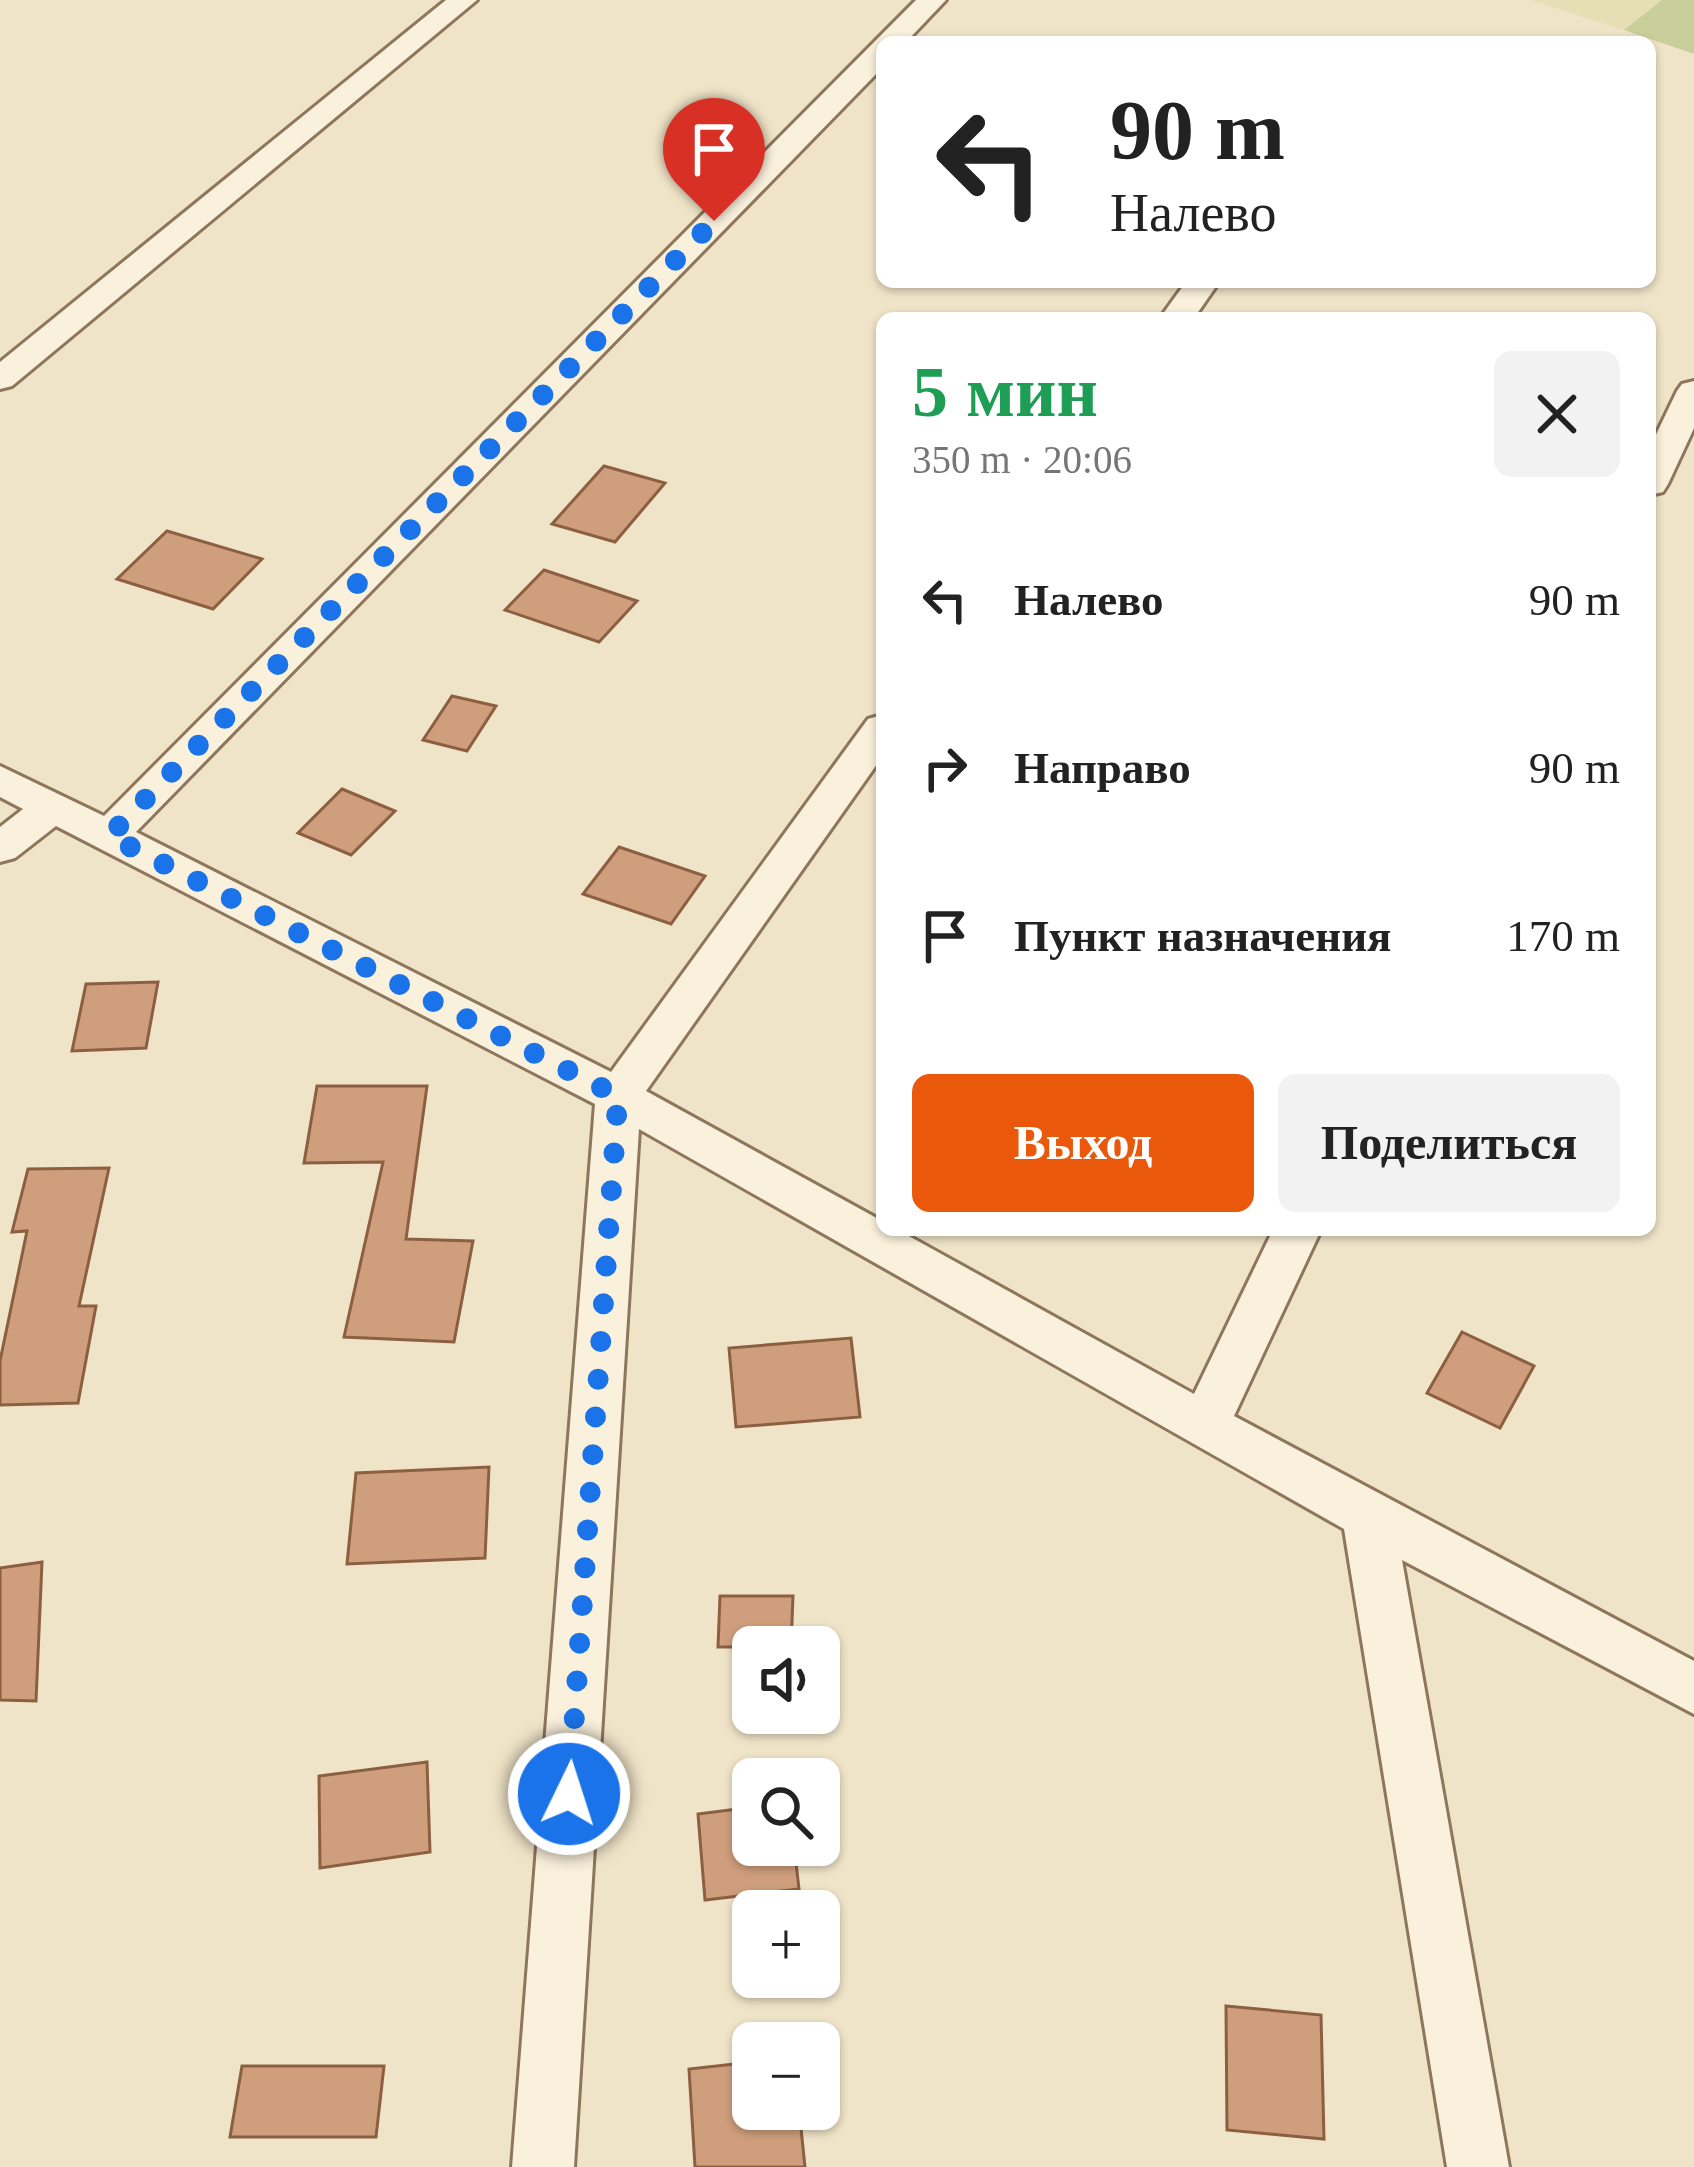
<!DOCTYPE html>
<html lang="ru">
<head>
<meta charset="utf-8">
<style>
  body { margin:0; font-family:"Times New Roman",serif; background:#f2f2f2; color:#222; height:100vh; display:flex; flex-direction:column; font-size:45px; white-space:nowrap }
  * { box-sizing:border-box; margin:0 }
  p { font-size:39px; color:#767676 }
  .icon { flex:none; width:66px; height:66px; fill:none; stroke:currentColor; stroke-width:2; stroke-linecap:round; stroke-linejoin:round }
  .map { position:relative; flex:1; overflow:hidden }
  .panel { position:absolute; left:876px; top:312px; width:780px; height:924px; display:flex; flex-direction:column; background:#fff; border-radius:18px; box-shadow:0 3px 9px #0004 }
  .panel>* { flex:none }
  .hud { position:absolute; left:876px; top:36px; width:780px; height:252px; border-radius:18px; box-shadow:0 3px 9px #0004; background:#fff; color:#222; overflow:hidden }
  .fabs { position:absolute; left:732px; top:1626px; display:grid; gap:24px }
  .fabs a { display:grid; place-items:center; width:108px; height:108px; border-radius:18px; background:#fff; box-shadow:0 3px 9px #0004; font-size:60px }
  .pin { position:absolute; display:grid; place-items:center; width:102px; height:102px; color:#fff; margin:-123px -51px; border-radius:50% 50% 50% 0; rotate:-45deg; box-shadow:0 0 12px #0007 }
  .pin .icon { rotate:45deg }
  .me { position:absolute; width:132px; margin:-66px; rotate:4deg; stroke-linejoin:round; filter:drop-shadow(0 0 9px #0008) }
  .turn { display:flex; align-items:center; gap:42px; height:252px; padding:0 36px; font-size:54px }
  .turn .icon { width:156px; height:156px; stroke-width:2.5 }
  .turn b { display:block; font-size:84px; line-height:102px }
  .round { display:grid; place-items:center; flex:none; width:126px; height:126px; border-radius:18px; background:#f2f2f2 }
  .overview { display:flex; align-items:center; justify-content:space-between; height:204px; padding:0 36px }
  h1 { font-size:72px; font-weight:600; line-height:90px; color:#1e9e55 }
  .cta { display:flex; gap:24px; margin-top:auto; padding:24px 36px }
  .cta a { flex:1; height:138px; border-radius:18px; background:#ea580c; color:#fff; font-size:48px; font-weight:600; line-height:138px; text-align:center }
  .cta a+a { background:#f2f2f2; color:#222 }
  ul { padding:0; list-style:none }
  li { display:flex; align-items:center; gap:36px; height:168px; padding:0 36px }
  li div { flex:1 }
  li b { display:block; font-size:45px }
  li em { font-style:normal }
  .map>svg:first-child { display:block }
  .farmland { fill:#e6deb5 }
  .green { fill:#c9cf9b }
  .building { fill:#cf9f7d; stroke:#8d5f41; stroke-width:3 }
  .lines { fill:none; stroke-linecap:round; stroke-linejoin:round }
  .minor-casing { stroke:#8d765c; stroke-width:6 }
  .minor { fill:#faf1dc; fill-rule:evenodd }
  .route { stroke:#1a73e8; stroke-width:21; stroke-dasharray:0 37.8 }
</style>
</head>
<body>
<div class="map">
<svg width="1694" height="2167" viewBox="0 0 1694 2167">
  <rect width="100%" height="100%" fill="#f0e4c8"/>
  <!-- farmland -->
  <path class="farmland" d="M1530 0H1662L1624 30Z"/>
  <!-- green -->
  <path class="green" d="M1662 0H1694V54L1624 30Z"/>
  <!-- building -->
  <g class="building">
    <path d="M604 466 665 483 615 542 552 524Z"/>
    <path d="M167 531 262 559 213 609 117 579Z"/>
    <path d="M544 570 637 601 599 642 505 610Z"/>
    <path d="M452 696 496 706 467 751 423 740Z"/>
    <path d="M342 789 395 811 351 855 298 833Z"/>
    <path d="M619 847 705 876 671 924 583 894Z"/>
    <path d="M158 982 146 1048 72 1051 86 984Z"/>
    <path d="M317 1086H427L406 1239 473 1241 454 1342 344 1337 383 1162 304 1163Z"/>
    <path d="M109 1168 79 1306H96L78 1403 0 1405V1361L27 1231 12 1232 28 1169Z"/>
    <path d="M1462 1332 1534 1366 1500 1428 1427 1393Z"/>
    <path d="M851 1338 860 1417 736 1427 729 1348Z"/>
    <path d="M489 1467 485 1558 347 1564 356 1473Z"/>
    <path d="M42 1562 36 1701 0 1700V1568Z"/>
    <path d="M720 1596H793L791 1647H718Z"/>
    <path d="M427 1762 430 1852 320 1868 319 1776Z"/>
    <path d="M753 1807V1845H794L799 1889 705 1900 698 1814Z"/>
    <path d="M1226 2006 1321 2015 1324 2139 1227 2130Z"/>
    <path d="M753 2062V2109H799L805 2167H695L689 2069Z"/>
    <path d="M242 2066H384L376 2137H230Z"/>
  </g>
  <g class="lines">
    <!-- minor casing -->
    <g class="minor-casing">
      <g id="minor">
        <path d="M446 0H477L12 386 0 389V362Z"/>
        <path d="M916 0H946L906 42H882V68L136 832 611 1072 868 719 882 715V757L646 1091 882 1221V1230H898L1194 1394 1273 1230H1321L1234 1416 1694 1661V1714L1402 1560 1509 2167H1447L1344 1529 639 1129 574 2167H512L595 1104 56 826 15 858 0 862V827L23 809 0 797V766L104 816Z"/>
        <path d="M1186 282H1219L1194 318H1160Z"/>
        <path d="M1694 381V428L1668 484 1663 492 1650 495V447L1677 391 1682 384Z"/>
      </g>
    </g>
    <!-- minor -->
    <use href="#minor" class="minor"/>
  </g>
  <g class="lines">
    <!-- route -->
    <path class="route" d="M569 1794 618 1096 109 836 714 221"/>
  </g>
</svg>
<div class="fabs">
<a><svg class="icon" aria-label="sound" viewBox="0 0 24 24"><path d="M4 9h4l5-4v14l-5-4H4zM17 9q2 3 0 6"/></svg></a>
<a><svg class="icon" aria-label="search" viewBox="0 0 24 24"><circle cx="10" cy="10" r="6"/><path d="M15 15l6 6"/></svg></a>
<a>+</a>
<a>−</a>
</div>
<div class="pin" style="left:714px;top:221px;background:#d93025"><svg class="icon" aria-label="arrive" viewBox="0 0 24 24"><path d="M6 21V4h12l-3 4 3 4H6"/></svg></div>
<svg class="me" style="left:569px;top:1794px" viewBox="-20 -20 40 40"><circle r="17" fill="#1a73e8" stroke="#fff" stroke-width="3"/><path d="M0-11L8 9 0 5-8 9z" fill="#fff"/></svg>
<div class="hud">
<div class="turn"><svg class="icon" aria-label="left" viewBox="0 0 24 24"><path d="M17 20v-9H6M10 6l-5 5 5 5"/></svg><div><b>90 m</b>Налево</div></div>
</div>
<section class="panel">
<div class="overview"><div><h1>5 мин</h1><p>350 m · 20:06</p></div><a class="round"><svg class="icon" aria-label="close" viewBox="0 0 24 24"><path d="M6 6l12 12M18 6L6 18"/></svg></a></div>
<ul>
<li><svg class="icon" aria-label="left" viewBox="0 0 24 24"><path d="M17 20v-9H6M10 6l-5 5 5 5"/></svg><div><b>Налево</b></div><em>90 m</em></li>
<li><svg class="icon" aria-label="right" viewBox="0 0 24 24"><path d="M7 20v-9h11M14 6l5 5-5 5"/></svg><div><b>Направо</b></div><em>90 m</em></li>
<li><svg class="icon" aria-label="arrive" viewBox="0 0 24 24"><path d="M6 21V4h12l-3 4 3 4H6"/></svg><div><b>Пункт назначения</b></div><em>170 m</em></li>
</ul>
<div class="cta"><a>Выход</a><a>Поделиться</a></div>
</section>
</div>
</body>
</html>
